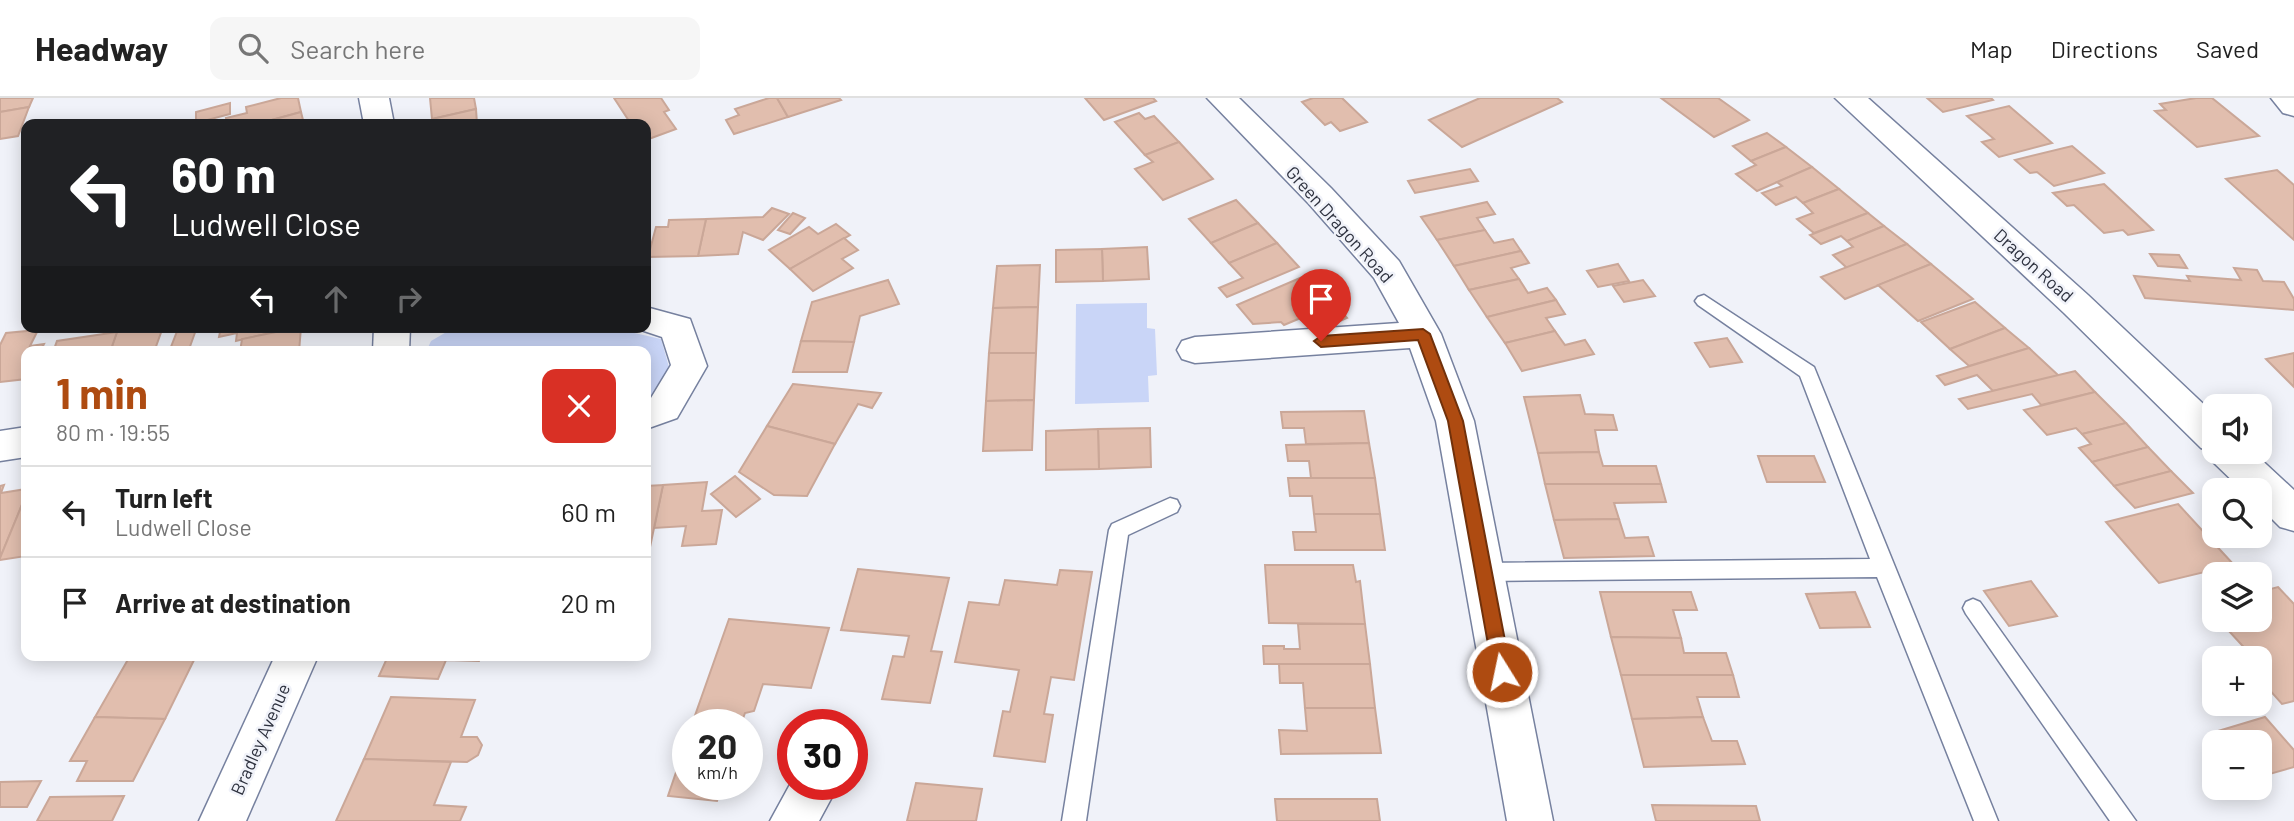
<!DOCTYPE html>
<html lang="en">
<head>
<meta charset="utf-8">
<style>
  body { margin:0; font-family:Barlow,sans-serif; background:#f6f6f6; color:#222; height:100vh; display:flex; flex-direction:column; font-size:26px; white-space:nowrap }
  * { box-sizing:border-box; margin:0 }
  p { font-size:23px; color:#767676 }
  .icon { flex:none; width:38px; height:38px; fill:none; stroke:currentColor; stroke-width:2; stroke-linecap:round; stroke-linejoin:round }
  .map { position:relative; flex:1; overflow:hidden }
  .side { position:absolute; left:21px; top:248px; width:630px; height:315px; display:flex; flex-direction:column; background:#fff; border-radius:14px; box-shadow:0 4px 18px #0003 }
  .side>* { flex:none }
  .hud { position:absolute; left:21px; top:21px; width:630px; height:214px; border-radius:14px; box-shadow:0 4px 18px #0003; background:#202124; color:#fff; overflow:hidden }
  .buttons { position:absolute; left:2202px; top:296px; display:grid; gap:14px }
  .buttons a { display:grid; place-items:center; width:70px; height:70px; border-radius:14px; background:#fff; box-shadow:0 4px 18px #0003; font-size:35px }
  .speed { position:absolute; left:672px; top:611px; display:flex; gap:14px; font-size:35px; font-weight:700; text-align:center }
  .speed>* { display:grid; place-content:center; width:91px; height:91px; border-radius:50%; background:#fff; box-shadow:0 4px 18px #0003; line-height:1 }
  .speed small { font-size:18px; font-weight:400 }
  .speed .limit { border:10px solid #d22; background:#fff; color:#111 }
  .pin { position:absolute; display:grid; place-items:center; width:60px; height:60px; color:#fff; margin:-72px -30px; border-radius:50% 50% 50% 0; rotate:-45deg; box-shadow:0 0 7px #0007 }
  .pin .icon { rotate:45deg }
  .me { position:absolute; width:77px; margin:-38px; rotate:350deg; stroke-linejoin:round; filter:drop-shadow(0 0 5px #0008) }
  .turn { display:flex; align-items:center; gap:24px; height:147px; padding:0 35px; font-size:32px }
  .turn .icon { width:91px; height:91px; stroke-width:2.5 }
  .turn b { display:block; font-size:49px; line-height:60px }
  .lanes { display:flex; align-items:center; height:66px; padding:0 35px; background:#0003; justify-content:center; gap:35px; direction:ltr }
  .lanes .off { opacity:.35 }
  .round { display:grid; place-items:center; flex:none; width:74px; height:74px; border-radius:14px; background:#f6f6f6 }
  .head { display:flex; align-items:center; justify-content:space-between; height:119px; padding:0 35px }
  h1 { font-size:42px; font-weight:700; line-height:52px; color:#ae4b11 }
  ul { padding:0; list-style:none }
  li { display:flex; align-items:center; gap:21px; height:91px; padding:0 35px; border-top:2px solid #e0e0e0 }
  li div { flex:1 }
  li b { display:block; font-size:26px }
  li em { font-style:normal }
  header { display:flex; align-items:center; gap:42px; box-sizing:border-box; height:98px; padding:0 35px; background:#fff; border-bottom:2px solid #e0e0e0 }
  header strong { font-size:33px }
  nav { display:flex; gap:38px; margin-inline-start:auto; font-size:24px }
  .search { width:490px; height:63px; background:#f6f6f6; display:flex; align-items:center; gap:18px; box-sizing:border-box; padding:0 24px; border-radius:14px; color:#767676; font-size:26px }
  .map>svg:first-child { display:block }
  .green { fill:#c9d5f7 }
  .building { fill:#e1beae; stroke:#caa798; stroke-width:2 }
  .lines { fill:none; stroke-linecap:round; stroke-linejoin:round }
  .service-casing { stroke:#76819f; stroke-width:3 }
  .minor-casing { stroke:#76819f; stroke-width:3 }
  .tertiary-casing { stroke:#76819f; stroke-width:3 }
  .secondary-casing { stroke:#76819f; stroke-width:3 }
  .service { fill:#fff; fill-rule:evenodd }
  .minor { fill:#fff; fill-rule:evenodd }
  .tertiary { fill:#fff; fill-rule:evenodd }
  .secondary { fill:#fff; fill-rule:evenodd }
  .route { fill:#ae4b11; stroke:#71310b; stroke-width:2 }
  .labels { text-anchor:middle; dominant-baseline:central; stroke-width:5; stroke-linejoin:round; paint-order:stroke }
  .street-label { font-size:18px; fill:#2d313e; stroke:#f0f2f9 }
</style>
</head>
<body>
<header>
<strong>Headway</strong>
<div class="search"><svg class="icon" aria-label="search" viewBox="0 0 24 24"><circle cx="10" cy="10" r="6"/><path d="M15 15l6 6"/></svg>Search here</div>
<nav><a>Map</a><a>Directions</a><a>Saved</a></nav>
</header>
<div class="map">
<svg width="2294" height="723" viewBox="0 0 2294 723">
  <rect width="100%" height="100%" fill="#f0f2f9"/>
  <!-- green -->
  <g class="green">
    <path d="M1147 205V230L1155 231 1157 277 1148 278 1149 304 1075 306 1076 206Z"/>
    <path d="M455 229 630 234 661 241 669 269 651 300 646 302V254H426L431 243Z"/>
  </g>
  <!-- building -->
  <g class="building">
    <path d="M0 0H33L29 9 0 14Z"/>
    <path d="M281 0H298L301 14 257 26H227L226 20 247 15 246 9Z"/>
    <path d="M430 0H474L476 11 432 21Z"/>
    <path d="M614 0H661L669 12 664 14 676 31 646 42V26H631Z"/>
    <path d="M769 0H777L788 19 734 36 726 22 739 17 735 11Z"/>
    <path d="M777 0H839L841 2 788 19Z"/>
    <path d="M1085 0H1153L1156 3 1104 22Z"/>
    <path d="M1313 0H1342L1367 24 1340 33 1331 24 1325 27 1302 4Z"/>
    <path d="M1480 0H1557L1562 4 1462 49 1429 22Z"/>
    <path d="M1661 0H1718L1749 22 1714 39Z"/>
    <path d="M1927 0H1991L1993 2 1943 14Z"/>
    <path d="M2196 0H2212L2259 38 2197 49 2155 13 2166 12 2160 6Z"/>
    <path d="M230 5V16L196 25V14Z"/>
    <path d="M2009 8 2052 45 1999 59 1982 44 1994 41 1967 18Z"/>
    <path d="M29 9 18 38 0 41V14Z"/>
    <path d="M476 11 477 26H432V21Z"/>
    <path d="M301 14 304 26H257Z"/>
    <path d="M1139 15 1145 21 1154 18 1179 44 1145 57 1115 24Z"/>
    <path d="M1767 35 1786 49 1751 63 1733 48Z"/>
    <path d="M1179 44 1213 81 1163 102 1135 71 1153 64 1145 57Z"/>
    <path d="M2072 48 2104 75 2054 88 2037 74 2030 75 2015 62Z"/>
    <path d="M1786 49 1812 69 1757 93 1736 76 1756 67 1751 63Z"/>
    <path d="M1812 69 1839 91 1803 105 1796 99 1776 107 1762 95 1782 88 1777 84Z"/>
    <path d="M1470 71 1478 83 1415 95 1408 83Z"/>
    <path d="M2277 72 2294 87V142L2226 81Z"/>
    <path d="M2104 86 2153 132 2128 137 2123 132 2104 135 2074 107 2067 108 2053 95Z"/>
    <path d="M1839 91 1868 115 1814 135 1797 121 1813 115 1803 105Z"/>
    <path d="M1236 102 1258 125 1211 145 1189 121Z"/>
    <path d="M1487 104 1495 116 1477 120 1485 132 1437 142 1421 119Z"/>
    <path d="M772 110 789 116 763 142 743 134 738 156 698 158 706 121 763 119Z"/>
    <path d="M793 115 805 120 790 136 778 132Z"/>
    <path d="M1868 115 1884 128 1847 143 1841 138 1821 146 1810 137Z"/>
    <path d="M706 121 698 158 648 159 656 129H668L669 122Z"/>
    <path d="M1258 125 1277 145 1229 165 1211 145Z"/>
    <path d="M836 126 850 137 790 171 769 152 809 129 818 136Z"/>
    <path d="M1884 128 1907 146 1847 170 1833 157 1853 149 1847 143Z"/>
    <path d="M1485 132 1494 145 1513 141 1521 153 1454 168 1437 142Z"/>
    <path d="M844 140 858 152 842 161 853 170 813 193 790 171Z"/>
    <path d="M1277 145 1299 169 1227 199 1219 190 1243 180 1229 165Z"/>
    <path d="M1907 146 1931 166 1845 201 1821 179Z"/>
    <path d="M1147 149 1149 181 1103 183 1102 151Z"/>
    <path d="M1102 151 1103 183 1056 184V152Z"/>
    <path d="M1521 153 1529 165 1511 170 1519 181 1469 192 1454 168Z"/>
    <path d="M2150 156 2179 157 2187 170 2158 168Z"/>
    <path d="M1618 166 1629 183 1598 189 1587 173Z"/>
    <path d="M1931 166 1973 201 1918 223 1878 187Z"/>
    <path d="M1040 167 1038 209 993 210 997 168Z"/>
    <path d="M2234 170 2257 172 2263 183 2284 184 2294 201V212L2145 200 2134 178 2190 183 2187 178 2241 182Z"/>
    <path d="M1307 177 1347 220 1317 233 1303 219 1284 227 1281 224 1253 226 1237 207Z"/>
    <path d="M1519 181 1528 195 1547 190 1556 202 1487 219 1469 192Z"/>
    <path d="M888 182 899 206 860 218 854 244 801 243 812 204Z"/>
    <path d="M1643 182 1655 198 1624 204 1613 188Z"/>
    <path d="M1556 202 1565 216 1546 220 1555 233 1505 245 1487 219Z"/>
    <path d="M1975 204 2005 230 1950 251 1921 224Z"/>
    <path d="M1038 209 1036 255H989L993 210Z"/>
    <path d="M154 229H163L154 254H110L117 234Z"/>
    <path d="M197 229 188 254H169L178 231Z"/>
    <path d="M221 229H296L236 243 237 235 219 239Z"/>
    <path d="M301 229 299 254H240L242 241Z"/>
    <path d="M2005 230 2029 250 1969 268 1950 251Z"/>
    <path d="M38 232 30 248 44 246 40 254H26V281L0 284V247L6 235Z"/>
    <path d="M1555 233 1565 247 1585 242 1594 256 1522 273 1505 245Z"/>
    <path d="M117 234 110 254H53L57 243Z"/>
    <path d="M1727 240 1742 264 1710 269 1695 245Z"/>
    <path d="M801 243 854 244 847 274H793Z"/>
    <path d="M2029 250 2059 278 1993 293 1977 277 1945 287 1937 278Z"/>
    <path d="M989 255H1036L1034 302 986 303Z"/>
    <path d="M2294 255V289L2266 261Z"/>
    <path d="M2075 273 2095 294 2041 307 2032 296 1968 311 1959 301Z"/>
    <path d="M793 286 881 295 872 310 858 306 835 346 767 328Z"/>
    <path d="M2095 294 2126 325 2082 336 2076 330 2047 337 2024 312Z"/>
    <path d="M1580 297 1585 316 1613 317 1617 332H1595L1599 354 1538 355 1524 299Z"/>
    <path d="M1034 302 1032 352 983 353 986 303Z"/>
    <path d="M1364 313 1369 345 1306 346 1304 330H1283L1281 314Z"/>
    <path d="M2126 325 2148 349 2092 364 2079 350 2091 346 2082 336Z"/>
    <path d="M767 328 835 346 807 398 774 397 739 374Z"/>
    <path d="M1150 330 1151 369 1099 371 1098 331Z"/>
    <path d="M1098 331 1099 371 1046 372V333Z"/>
    <path d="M1369 345 1375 380H1311L1309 363H1288L1286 347Z"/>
    <path d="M2148 349 2171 373 2114 388 2092 364Z"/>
    <path d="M1599 354 1603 368H1656L1661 386H1545L1538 355Z"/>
    <path d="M1758 358H1814L1825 384H1767Z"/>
    <path d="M2171 373 2193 395 2135 410 2114 388Z"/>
    <path d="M735 378 760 401 736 419 711 396Z"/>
    <path d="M1288 380H1375L1380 416H1314L1312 398H1290Z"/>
    <path d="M707 384 702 413 722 412 716 446 682 448 686 428 654 430 663 387Z"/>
    <path d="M1545 386H1661L1666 404 1614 405 1619 421 1554 422Z"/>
    <path d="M4 387 1 395 26 391V397L0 460V388Z"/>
    <path d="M663 387 649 454H646V388Z"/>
    <path d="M26 397V458L0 462V460Z"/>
    <path d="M2178 406 2234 467 2159 485 2106 424Z"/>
    <path d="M1314 416H1380L1385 452H1295L1293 434H1316Z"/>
    <path d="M1619 421 1625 440 1648 439 1654 458 1564 460 1554 422Z"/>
    <path d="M1265 467H1353L1356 484 1360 483 1365 526 1269 525Z"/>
    <path d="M858 471 949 480 931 553 942 554 930 605 882 601 893 558 904 559 909 538 841 532Z"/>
    <path d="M1060 472 1092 474 1074 582 1051 579 1044 616 1053 617 1045 664 994 658 1003 613 1010 614 1019 572 955 564 969 504 999 507 1005 482 1057 487Z"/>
    <path d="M2031 483 2057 518 2009 528 1984 493Z"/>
    <path d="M2278 489 2294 506V603L2282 606 2259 580V560H2242L2251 557 2229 533 2238 531 2230 522H2259V494Z"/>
    <path d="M1600 494H1691L1697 512H1673L1681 540 1611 539Z"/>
    <path d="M1855 494 1870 529 1820 530 1806 496Z"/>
    <path d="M729 521 829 530 811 590 763 586 754 613 745 615 741 626H692Z"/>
    <path d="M1298 526H1365L1370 566H1264L1263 548H1284V551H1300Z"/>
    <path d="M1611 539 1681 540 1684 555H1726L1733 577H1621Z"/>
    <path d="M130 558H196L165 621 95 619Z"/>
    <path d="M388 558H481L479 563 446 562 438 581 379 578Z"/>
    <path d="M1279 566H1370L1375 610H1305L1303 585H1280Z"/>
    <path d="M1621 577H1733L1739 599H1697L1703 619 1632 621Z"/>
    <path d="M391 599 475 602 461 639H477L482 647 478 657 467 664 364 661Z"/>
    <path d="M1305 610H1375L1381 655 1281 656 1279 632 1307 633Z"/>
    <path d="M95 619 165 621 133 683H77L87 663H70Z"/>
    <path d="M1703 619 1712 643H1737L1745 666 1644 669 1632 621Z"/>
    <path d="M2265 619 2294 652V669L2259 679V644H2228L2218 633Z"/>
    <path d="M688 639V686H722L717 703 668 698Z"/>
    <path d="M364 661 451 664 434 707 466 709 460 723H336Z"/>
    <path d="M41 683 27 709H0V684Z"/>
    <path d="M916 685 982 691 976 723H907Z"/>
    <path d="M124 698 112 723H37L50 699Z"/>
    <path d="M1275 701H1377L1380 723H1277Z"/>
    <path d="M1652 707 1756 708 1760 723H1656Z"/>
  </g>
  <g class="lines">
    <!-- service casing -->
    <g class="service-casing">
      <g id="service">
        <path d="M1704 197 1814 269 1998 723H1974L1877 479 1484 483 1477 480 1474 474 1477 468 1484 465 1870 461 1800 278 1698 207 1695 203 1698 199Z"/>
        <path d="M1170 400 1177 402 1180 408 1177 414 1128 437 1086 723H1062L1109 432 1112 426Z"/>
        <path d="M1973 501 1980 504 2136 723H2110L1966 516 1963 510 1966 504Z"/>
      </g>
    </g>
    <!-- minor casing -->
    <g class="minor-casing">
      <g id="minor">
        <path d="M359 0H389L394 26H364Z"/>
        <path d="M1207 0H1239L1331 90 1399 163 1441 236 1474 323 1553 723H1507L1436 323 1410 250 1195 265 1182 261 1177 252 1182 243 1195 239 1399 225 1374 180 1309 106Z"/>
        <path d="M646 209 690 221 707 268 677 320 646 331V301L651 300 671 267 662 239 632 229H646Z"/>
        <path d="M374 229H410L409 254H373Z"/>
        <path d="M26 329V359L0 363V333Z"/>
        <path d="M275 558H318L246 723H199Z"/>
        <path d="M793 681V686H839L819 723H770Z"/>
      </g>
    </g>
    <!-- tertiary casing -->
    <g class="tertiary-casing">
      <path id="tertiary" d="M1835 0H1868L2088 197 2214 316V354H2253L2294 392V433L2280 429 2259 408V392H2242L2214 365 2210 353 2201 350 2064 215Z"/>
    </g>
    <!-- secondary casing -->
    <g class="secondary-casing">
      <path id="secondary" d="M2271 0H2294V18L2283 15Z"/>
    </g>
    <!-- service -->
    <use href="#service" class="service"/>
    <!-- minor -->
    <use href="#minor" class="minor"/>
    <!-- tertiary -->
    <use href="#tertiary" class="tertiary"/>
    <!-- secondary -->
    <use href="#secondary" class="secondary"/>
  </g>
  <!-- route -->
  <path class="route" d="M1423 231 1430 236 1463 323 1511 574 1509 579 1502 582 1496 579 1493 574 1448 323 1418 242 1321 249 1314 243 1321 238Z"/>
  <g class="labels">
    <!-- street labels -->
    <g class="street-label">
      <text transform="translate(1340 126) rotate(48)">Green Dragon Road</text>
      <text transform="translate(2034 167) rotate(42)">Dragon Road</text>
      <text transform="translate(260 641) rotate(-66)">Bradley Avenue</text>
    </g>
  </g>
</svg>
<div class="buttons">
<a><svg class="icon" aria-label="sound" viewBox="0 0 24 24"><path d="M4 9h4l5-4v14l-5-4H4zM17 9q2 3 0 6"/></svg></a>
<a><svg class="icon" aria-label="search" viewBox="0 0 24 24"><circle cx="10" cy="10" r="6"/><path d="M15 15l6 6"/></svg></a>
<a><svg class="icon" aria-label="layers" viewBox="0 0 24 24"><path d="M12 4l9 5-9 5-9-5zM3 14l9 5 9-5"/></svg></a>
<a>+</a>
<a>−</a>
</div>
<div class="speed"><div>20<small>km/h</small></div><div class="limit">30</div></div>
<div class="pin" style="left:1321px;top:243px;background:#d93025"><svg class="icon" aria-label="arrive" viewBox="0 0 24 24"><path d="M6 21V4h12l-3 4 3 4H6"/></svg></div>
<svg class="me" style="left:1502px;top:574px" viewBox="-20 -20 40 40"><circle r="17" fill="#ae4b11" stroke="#fff" stroke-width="3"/><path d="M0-11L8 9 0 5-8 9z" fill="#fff"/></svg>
<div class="hud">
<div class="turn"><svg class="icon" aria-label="left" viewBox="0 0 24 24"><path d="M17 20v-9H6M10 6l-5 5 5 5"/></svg><div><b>60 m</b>Ludwell Close</div></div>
<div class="lanes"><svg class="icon" aria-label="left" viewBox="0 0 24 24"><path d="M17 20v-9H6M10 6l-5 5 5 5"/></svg><svg class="icon off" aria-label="ahead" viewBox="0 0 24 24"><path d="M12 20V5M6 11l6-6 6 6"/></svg><svg class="icon off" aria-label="right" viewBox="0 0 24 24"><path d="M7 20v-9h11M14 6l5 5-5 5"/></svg></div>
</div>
<section class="side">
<div class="head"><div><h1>1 min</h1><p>80 m · 19:55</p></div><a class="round" style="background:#d93025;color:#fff"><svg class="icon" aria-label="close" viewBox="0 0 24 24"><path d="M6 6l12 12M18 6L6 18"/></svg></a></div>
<ul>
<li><svg class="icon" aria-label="left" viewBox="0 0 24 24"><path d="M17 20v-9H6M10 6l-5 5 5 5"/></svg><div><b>Turn left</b><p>Ludwell Close</p></div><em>60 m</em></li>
<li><svg class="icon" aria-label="arrive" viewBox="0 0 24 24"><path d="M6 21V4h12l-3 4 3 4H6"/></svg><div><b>Arrive at destination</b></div><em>20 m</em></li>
</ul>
</section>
</div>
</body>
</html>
